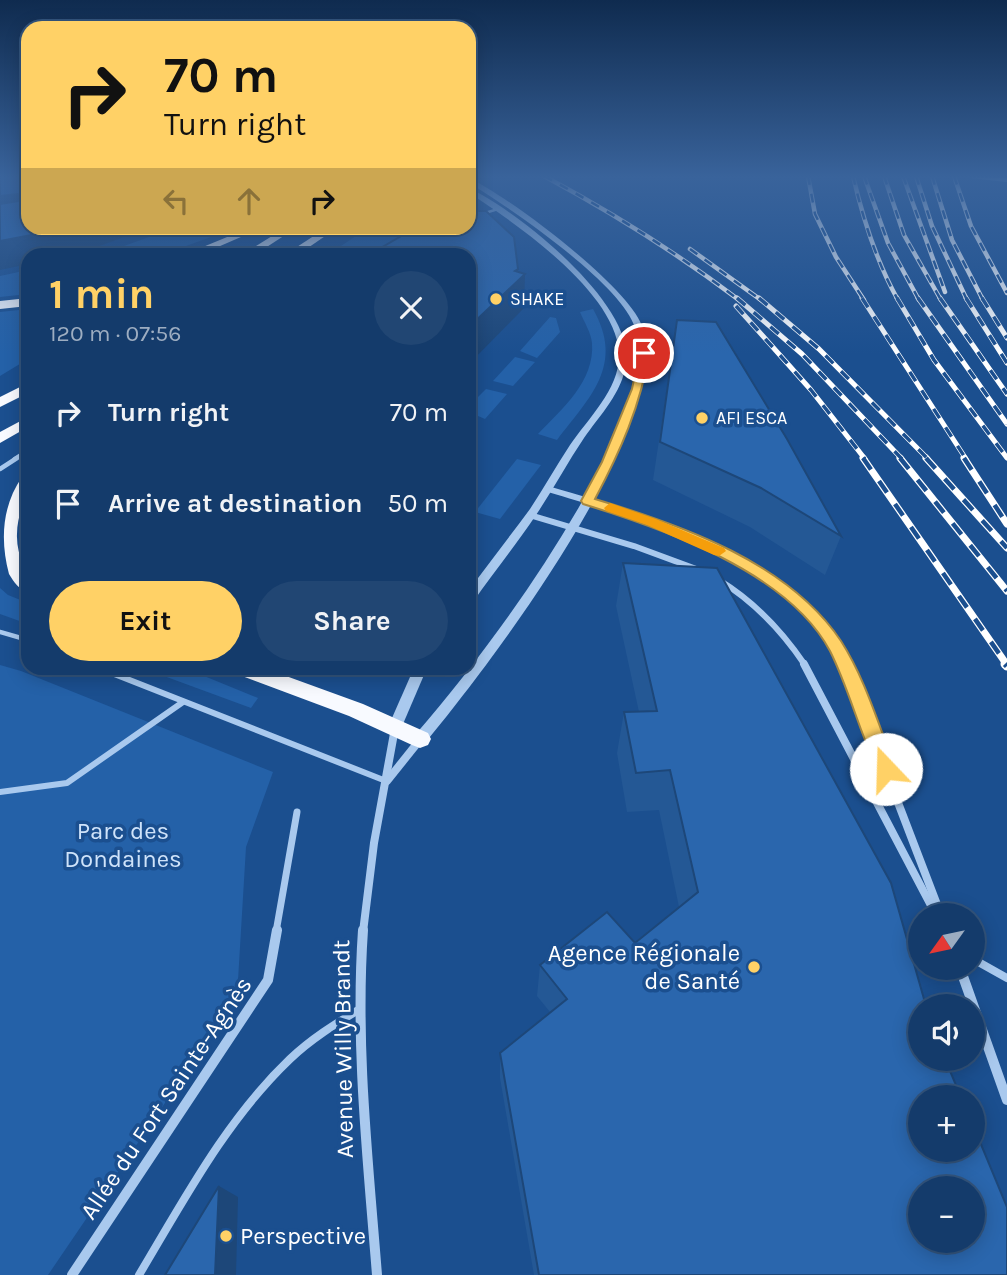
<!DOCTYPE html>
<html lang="en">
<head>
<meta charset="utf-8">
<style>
  body { margin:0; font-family:Karla,sans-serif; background:#214673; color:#f1f3f6; height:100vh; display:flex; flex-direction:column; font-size:26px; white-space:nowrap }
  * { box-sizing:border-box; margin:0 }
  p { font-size:23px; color:#9dadc1 }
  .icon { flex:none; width:38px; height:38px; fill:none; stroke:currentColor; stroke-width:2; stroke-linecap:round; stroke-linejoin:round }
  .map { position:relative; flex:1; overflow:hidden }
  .side { position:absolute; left:21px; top:248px; width:455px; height:427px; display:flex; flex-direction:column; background:#143b6b; border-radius:21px; box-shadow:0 4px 18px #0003,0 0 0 2px #33557e }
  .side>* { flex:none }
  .guide { position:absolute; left:21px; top:21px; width:455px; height:214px; border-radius:21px; box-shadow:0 4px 18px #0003,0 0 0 2px #33557e; background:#ffd166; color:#111; overflow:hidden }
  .needle { width:46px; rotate:237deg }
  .tools { position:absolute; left:908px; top:903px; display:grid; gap:14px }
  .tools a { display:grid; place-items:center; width:77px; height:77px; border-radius:50%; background:#143b6b; box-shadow:0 4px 18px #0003,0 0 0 2px #33557e; font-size:35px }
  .pin { position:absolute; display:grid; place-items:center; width:60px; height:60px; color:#fff; margin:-30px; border:4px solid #fff; border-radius:50%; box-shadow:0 2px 7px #0007 }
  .me { position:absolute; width:77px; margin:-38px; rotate:339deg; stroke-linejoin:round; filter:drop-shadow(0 0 5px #0008) }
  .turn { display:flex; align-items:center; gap:24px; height:147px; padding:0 28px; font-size:32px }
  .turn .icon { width:91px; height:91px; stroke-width:2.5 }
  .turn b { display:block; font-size:49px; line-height:60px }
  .lanes { display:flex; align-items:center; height:66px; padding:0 28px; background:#0003; justify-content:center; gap:35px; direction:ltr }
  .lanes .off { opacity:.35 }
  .round { display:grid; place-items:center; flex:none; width:74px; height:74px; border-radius:37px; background:#214673 }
  .overview { display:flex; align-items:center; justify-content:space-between; height:119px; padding:0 28px }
  h1 { font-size:42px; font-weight:700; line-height:52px; color:#ffd166 }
  .primary-button { display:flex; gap:14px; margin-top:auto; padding:14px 28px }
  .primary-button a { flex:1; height:80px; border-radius:42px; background:#ffd166; color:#111; font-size:28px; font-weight:700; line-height:80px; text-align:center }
  .primary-button a+a { background:#214673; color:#f1f3f6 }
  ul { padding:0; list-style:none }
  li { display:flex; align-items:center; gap:21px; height:91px; padding:0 28px }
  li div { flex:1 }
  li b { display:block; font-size:26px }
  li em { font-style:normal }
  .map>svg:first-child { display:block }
  .green { fill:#2461a8 }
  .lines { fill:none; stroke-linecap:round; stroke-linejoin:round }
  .service-far4 { stroke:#a9c9ee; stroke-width:2.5 }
  .service-far3 { stroke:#a9c9ee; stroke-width:3.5 }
  .service-far2 { stroke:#a9c9ee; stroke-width:4.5 }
  .service-far1 { stroke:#a9c9ee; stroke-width:6 }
  .service { stroke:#a9c9ee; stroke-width:8 }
  .pedestrian-far1 { stroke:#a9c9ee; stroke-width:7 }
  .pedestrian { stroke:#a9c9ee; stroke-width:10 }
  .minor-far2 { stroke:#a9c9ee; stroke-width:6 }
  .minor-far1 { stroke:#a9c9ee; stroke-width:8 }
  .minor { stroke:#a9c9ee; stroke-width:10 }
  .tertiary { fill:#a9c9ee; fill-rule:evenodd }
  .secondary { fill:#d6e6fa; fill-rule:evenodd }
  .trunk { fill:#f8faff; fill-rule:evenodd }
  .rail-far3-casing { stroke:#fff; stroke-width:4.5 }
  .rail-far2-casing { stroke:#fff; stroke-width:5 }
  .rail-far1-casing { stroke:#fff; stroke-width:7 }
  .rail-casing { stroke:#fff; stroke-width:9 }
  .rail-far3 { stroke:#1b4f8f; stroke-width:2.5; stroke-dasharray:9; stroke-linecap:butt }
  .rail-far2 { stroke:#1b4f8f; stroke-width:3.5; stroke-dasharray:11; stroke-linecap:butt }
  .rail-far1 { stroke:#1b4f8f; stroke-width:4.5; stroke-dasharray:14; stroke-linecap:butt }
  .rail { stroke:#1b4f8f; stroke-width:6; stroke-dasharray:18; stroke-linecap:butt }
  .wall { fill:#245895 }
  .shaded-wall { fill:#1d4779 }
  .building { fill:#2a66ad; stroke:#1d4779; stroke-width:2; fill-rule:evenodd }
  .route { fill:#ffd166; stroke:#a68842; stroke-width:2 }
  .slow { fill:#f59e0b }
  .poi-dot { fill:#ffd166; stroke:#1b4f8f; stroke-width:2.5 }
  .labels { text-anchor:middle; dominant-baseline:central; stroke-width:7; stroke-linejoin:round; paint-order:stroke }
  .far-poi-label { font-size:18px; fill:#fff; stroke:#1b4f8f; text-anchor:start }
  .near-park-label { font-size:24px; fill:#cfe3fa; stroke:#1b4f8f }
  .near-poi-label { font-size:24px; fill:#fff; stroke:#1b4f8f; text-anchor:end }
  .near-street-label { font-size:24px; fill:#fff; stroke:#1b4f8f }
</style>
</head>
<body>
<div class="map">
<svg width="1007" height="1275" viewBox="0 0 1007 1275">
  <rect width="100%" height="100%" fill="#1b4f8f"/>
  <!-- green -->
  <g class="green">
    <path d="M174 228H236L161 255H99Z"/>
    <path d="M368 228H442L397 255 326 256Z"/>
    <path d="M28 270V294L0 297V276Z"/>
    <path d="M28 309V359L0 376V312Z"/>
    <path d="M593 309C625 365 590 397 557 440L538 434C562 409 595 381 592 343 591 332 584 322 580 312Z"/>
    <path d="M550 317 556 318 560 332 537 358 520 351Z"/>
    <path d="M515 357 535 362 513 386 493 381Z"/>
    <path d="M486 389 507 394 485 419 469 412V406Z"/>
    <path d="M517 459 541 465 500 519 475 512Z"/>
    <path d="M0 588 8 595 28 603V624L0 614Z"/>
    <path d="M0 665 21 671 273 772 246 847 237 997 48 1275H0Z"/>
    <path d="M145 669H187L258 698 251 708Z"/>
  </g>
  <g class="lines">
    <!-- service-far4 -->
    <path class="service-far4" d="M469 218 498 209"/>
    <!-- service-far3 -->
    <path class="service-far3" d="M14 459 28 450"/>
    <!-- service-far2 -->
    <g class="service-far2">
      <path d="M0 469 17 458"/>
      <path d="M0 632 28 640"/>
    </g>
    <!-- service-far1 -->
    <g class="service-far1">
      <path d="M99 668 386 781"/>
      <path d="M0 792 67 783 183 702"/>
    </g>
    <!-- service -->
    <g class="service">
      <path d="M973 959 1007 978"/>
      <path d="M139 1275C184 1200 226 1120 290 1059 311 1039 335 1024 360 1009"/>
    </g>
    <!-- pedestrian-far1 -->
    <path class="pedestrian-far1" d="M276 932 297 812"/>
    <!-- pedestrian -->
    <path class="pedestrian" d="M72 1275 268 980 277 930"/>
    <!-- minor-far2 -->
    <g class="minor-far2">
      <path d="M548 489C655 521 794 555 846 665"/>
      <path d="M530 515 634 546 699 570"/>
      <path d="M719 580C755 602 782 631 805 665"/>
    </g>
    <!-- minor-far1 -->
    <g class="minor-far1">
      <path d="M804 664 936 915"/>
      <path d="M845 664 941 915"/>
      <path d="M387 781 419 741"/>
      <path d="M363 932 374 843 395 728"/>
    </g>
    <!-- minor -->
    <g class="minor">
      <path d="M363 930C355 1045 368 1160 377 1275"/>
      <path d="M960 968 1007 1100"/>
    </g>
    <!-- tertiary -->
    <g class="tertiary">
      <path d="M469 178C508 196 633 289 643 329 668 432 490 664 425 743L420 745 415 743 413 739 415 735C476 664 532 588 579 507 603 465 628 419 637 370 638 362 636 352 636 344 636 339 636 333 635 328 622 284 509 207 469 183Z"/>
      <path d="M469 188C518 211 636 305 626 364 622 393 600 415 584 438 567 463 553 490 536 515 516 545 493 573 473 602L469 603V590C489 563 510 536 530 509 544 488 556 466 570 445 588 418 621 388 619 352 615 292 516 223 469 193Z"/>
      <path d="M414 668H427L400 731 395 733 390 731 388 727Z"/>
    </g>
    <!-- secondary -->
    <path class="secondary" d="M967 176 1007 178V182L970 178Z"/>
    <!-- trunk -->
    <g class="trunk">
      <path d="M249 228H262L197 256H181Z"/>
      <path d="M285 228H296L253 256H240Z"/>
      <path d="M326 228H337L296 256H283Z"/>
      <path d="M28 298V306L0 309V301Z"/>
      <path d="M28 383V393L0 407V397Z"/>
      <path d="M28 417V427L0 443V432Z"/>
      <path d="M28 475C28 496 17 513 17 534 16 556 28 571 28 592 19 590 14 582 9 574 0 540 2 506 22 477Z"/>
      <path d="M231 668H264L363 704 428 733 431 739 428 745 420 748 412 745 349 716 234 673Z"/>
    </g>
    <!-- rail-far3 casing -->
    <g class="rail-far3-casing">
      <g id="rail-far3">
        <path d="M544 176C613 213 677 253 739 300"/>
        <path d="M808 176 815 214 836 257 864 300"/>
        <path d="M853 176C863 219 876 261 898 300"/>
        <path d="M864 176 888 243 919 300"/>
        <path d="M884 176 904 235 941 300"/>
        <path d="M903 176 945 292"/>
        <path d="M916 176 932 226 967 300"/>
        <path d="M932 176 952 240 983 300"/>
        <path d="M954 176 971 226 1007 293"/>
        <path d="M690 249 761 300"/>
      </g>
    </g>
    <!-- rail-far2 casing -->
    <g class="rail-far2-casing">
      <g id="rail-far2">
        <path d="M737 298 802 354 902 459"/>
        <path d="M759 298 819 349 928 459"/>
        <path d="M862 298 966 459"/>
        <path d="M897 298 934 360 1007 458"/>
        <path d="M918 298 1007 424"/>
        <path d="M940 298 1007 394"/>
        <path d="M966 298 1007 363"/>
        <path d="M982 298 1007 338"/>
        <path d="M736 306 811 390 865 459"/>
      </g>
    </g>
    <!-- rail-far1 casing -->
    <g class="rail-far1-casing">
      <g id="rail-far1">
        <path d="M863 458 1007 665"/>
        <path d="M900 458 1007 591"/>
        <path d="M926 458 1007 548"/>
        <path d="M964 458 1007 524"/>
      </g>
    </g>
    <!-- rail casing -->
    <g class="rail-casing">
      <path id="rail" d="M1005 664 1007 666"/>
    </g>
    <!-- rail-far3 -->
    <use href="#rail-far3" class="rail-far3"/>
    <!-- rail-far2 -->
    <use href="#rail-far2" class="rail-far2"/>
    <!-- rail-far1 -->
    <use href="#rail-far1" class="rail-far1"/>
    <!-- rail -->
    <use href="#rail" class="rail"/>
  </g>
  <!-- wall -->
  <g class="wall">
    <path d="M677 320 841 536 825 575 750 527 653 480Z"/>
    <path d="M623 563 926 1006 1007 1275H534L500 1078V1053L550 1012 537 996 540 965 635 943 679 907 659 810 627 812 617 753 624 712H639L616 606Z"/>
  </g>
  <!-- shaded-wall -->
  <g class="shaded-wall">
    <path d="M18 194 28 218 0 222V196Z"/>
    <path d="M68 228H149L83 252 65 256H28V264L0 270V241Z"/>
    <path d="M518 269V280L525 274 524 308 469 364V327Z"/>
    <path d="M219 1186 238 1197 236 1275H215Z"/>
  </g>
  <!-- building -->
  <g class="building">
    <path d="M0 176H28V228H68L0 241V204L18 201 22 198 18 194 0 196Z"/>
    <path d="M469 211H486L514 237 518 269 515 271 525 274 469 327V256H367L415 228H469Z"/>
    <path d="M677 320 716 322 787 439 841 536 761 488 660 442Z"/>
    <path d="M623 563 717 568 891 883 926 1006H920V1059H945L961 1097H920V1150H973V1125L1007 1207V1275H539L500 1053 567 999 540 965 607 912 635 943 698 892 670 770 636 773 624 712 657 711ZM920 1188H973V1241H920Z"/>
    <path d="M219 1186 215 1275H165Z"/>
  </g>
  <!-- sky -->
  <linearGradient id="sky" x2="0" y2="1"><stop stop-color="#0f2b4f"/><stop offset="0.5" stop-color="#39639b"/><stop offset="1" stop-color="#39639b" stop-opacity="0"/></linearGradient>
  <rect width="1007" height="354" fill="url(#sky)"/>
  <!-- route -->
  <path class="route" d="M640 351 649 353C641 405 620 452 595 499 682 525 789 563 841 641 866 680 879 727 896 769L893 775 886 777 880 775C860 735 850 691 830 651 788 572 664 529 583 504L581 501 602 462 632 389Z"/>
  <!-- slow -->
  <path class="slow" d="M610 503 656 519 724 548 726 551 719 556 714 555 647 525 606 511 604 508Z"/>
  <!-- markers -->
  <g class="poi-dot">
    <circle cx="496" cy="299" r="7"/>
    <circle cx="702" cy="418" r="7"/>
    <circle cx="754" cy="967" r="7"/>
    <circle cx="226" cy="1236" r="7"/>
  </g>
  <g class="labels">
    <!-- far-poi labels -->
    <g class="far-poi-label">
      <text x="510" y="299">SHAKE</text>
      <text x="716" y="418">AFI ESCA</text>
    </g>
    <!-- near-park labels -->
    <g class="near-park-label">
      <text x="123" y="831">Parc des<tspan x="123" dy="28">Dondaines</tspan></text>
    </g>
    <!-- near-poi labels -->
    <g class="near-poi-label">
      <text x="740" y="953">Agence Régionale<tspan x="740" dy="28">de Santé</tspan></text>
      <text x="240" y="1236" text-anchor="start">Perspective</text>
    </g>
    <!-- near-street labels -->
    <g class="near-street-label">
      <text transform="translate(343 1049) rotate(-91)">Avenue Willy Brandt</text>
      <text transform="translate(166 1098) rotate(-56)">Allée du Fort Sainte-Agnès</text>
    </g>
  </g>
</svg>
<div class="tools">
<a><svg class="needle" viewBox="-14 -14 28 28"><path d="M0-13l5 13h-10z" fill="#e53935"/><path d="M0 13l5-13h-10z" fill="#9dadc1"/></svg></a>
<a><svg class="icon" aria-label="sound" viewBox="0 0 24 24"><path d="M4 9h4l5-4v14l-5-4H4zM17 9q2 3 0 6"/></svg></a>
<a>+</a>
<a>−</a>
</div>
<div class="pin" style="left:644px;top:353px;background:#d93025"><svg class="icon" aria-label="arrive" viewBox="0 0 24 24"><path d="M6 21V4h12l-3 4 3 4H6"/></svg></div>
<svg class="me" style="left:886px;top:769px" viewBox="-20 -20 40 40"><circle r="19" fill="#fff"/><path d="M0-13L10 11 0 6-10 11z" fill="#ffd166"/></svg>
<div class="guide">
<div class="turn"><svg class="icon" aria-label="right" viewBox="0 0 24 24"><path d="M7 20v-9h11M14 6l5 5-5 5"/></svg><div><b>70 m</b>Turn right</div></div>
<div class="lanes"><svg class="icon off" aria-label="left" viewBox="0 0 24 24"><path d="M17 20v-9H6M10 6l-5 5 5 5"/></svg><svg class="icon off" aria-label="ahead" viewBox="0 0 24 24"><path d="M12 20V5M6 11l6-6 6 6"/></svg><svg class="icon" aria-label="right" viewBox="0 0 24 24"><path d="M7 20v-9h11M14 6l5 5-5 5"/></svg></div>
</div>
<section class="side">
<div class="overview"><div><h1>1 min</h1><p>120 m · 07:56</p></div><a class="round"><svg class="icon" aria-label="close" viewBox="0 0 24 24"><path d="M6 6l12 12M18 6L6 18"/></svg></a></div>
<ul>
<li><svg class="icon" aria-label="right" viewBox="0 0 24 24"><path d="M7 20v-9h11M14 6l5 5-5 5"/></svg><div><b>Turn right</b></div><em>70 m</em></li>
<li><svg class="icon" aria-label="arrive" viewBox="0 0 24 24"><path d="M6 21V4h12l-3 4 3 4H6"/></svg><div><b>Arrive at destination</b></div><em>50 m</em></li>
</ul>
<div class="primary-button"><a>Exit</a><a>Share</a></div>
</section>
</div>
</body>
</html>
